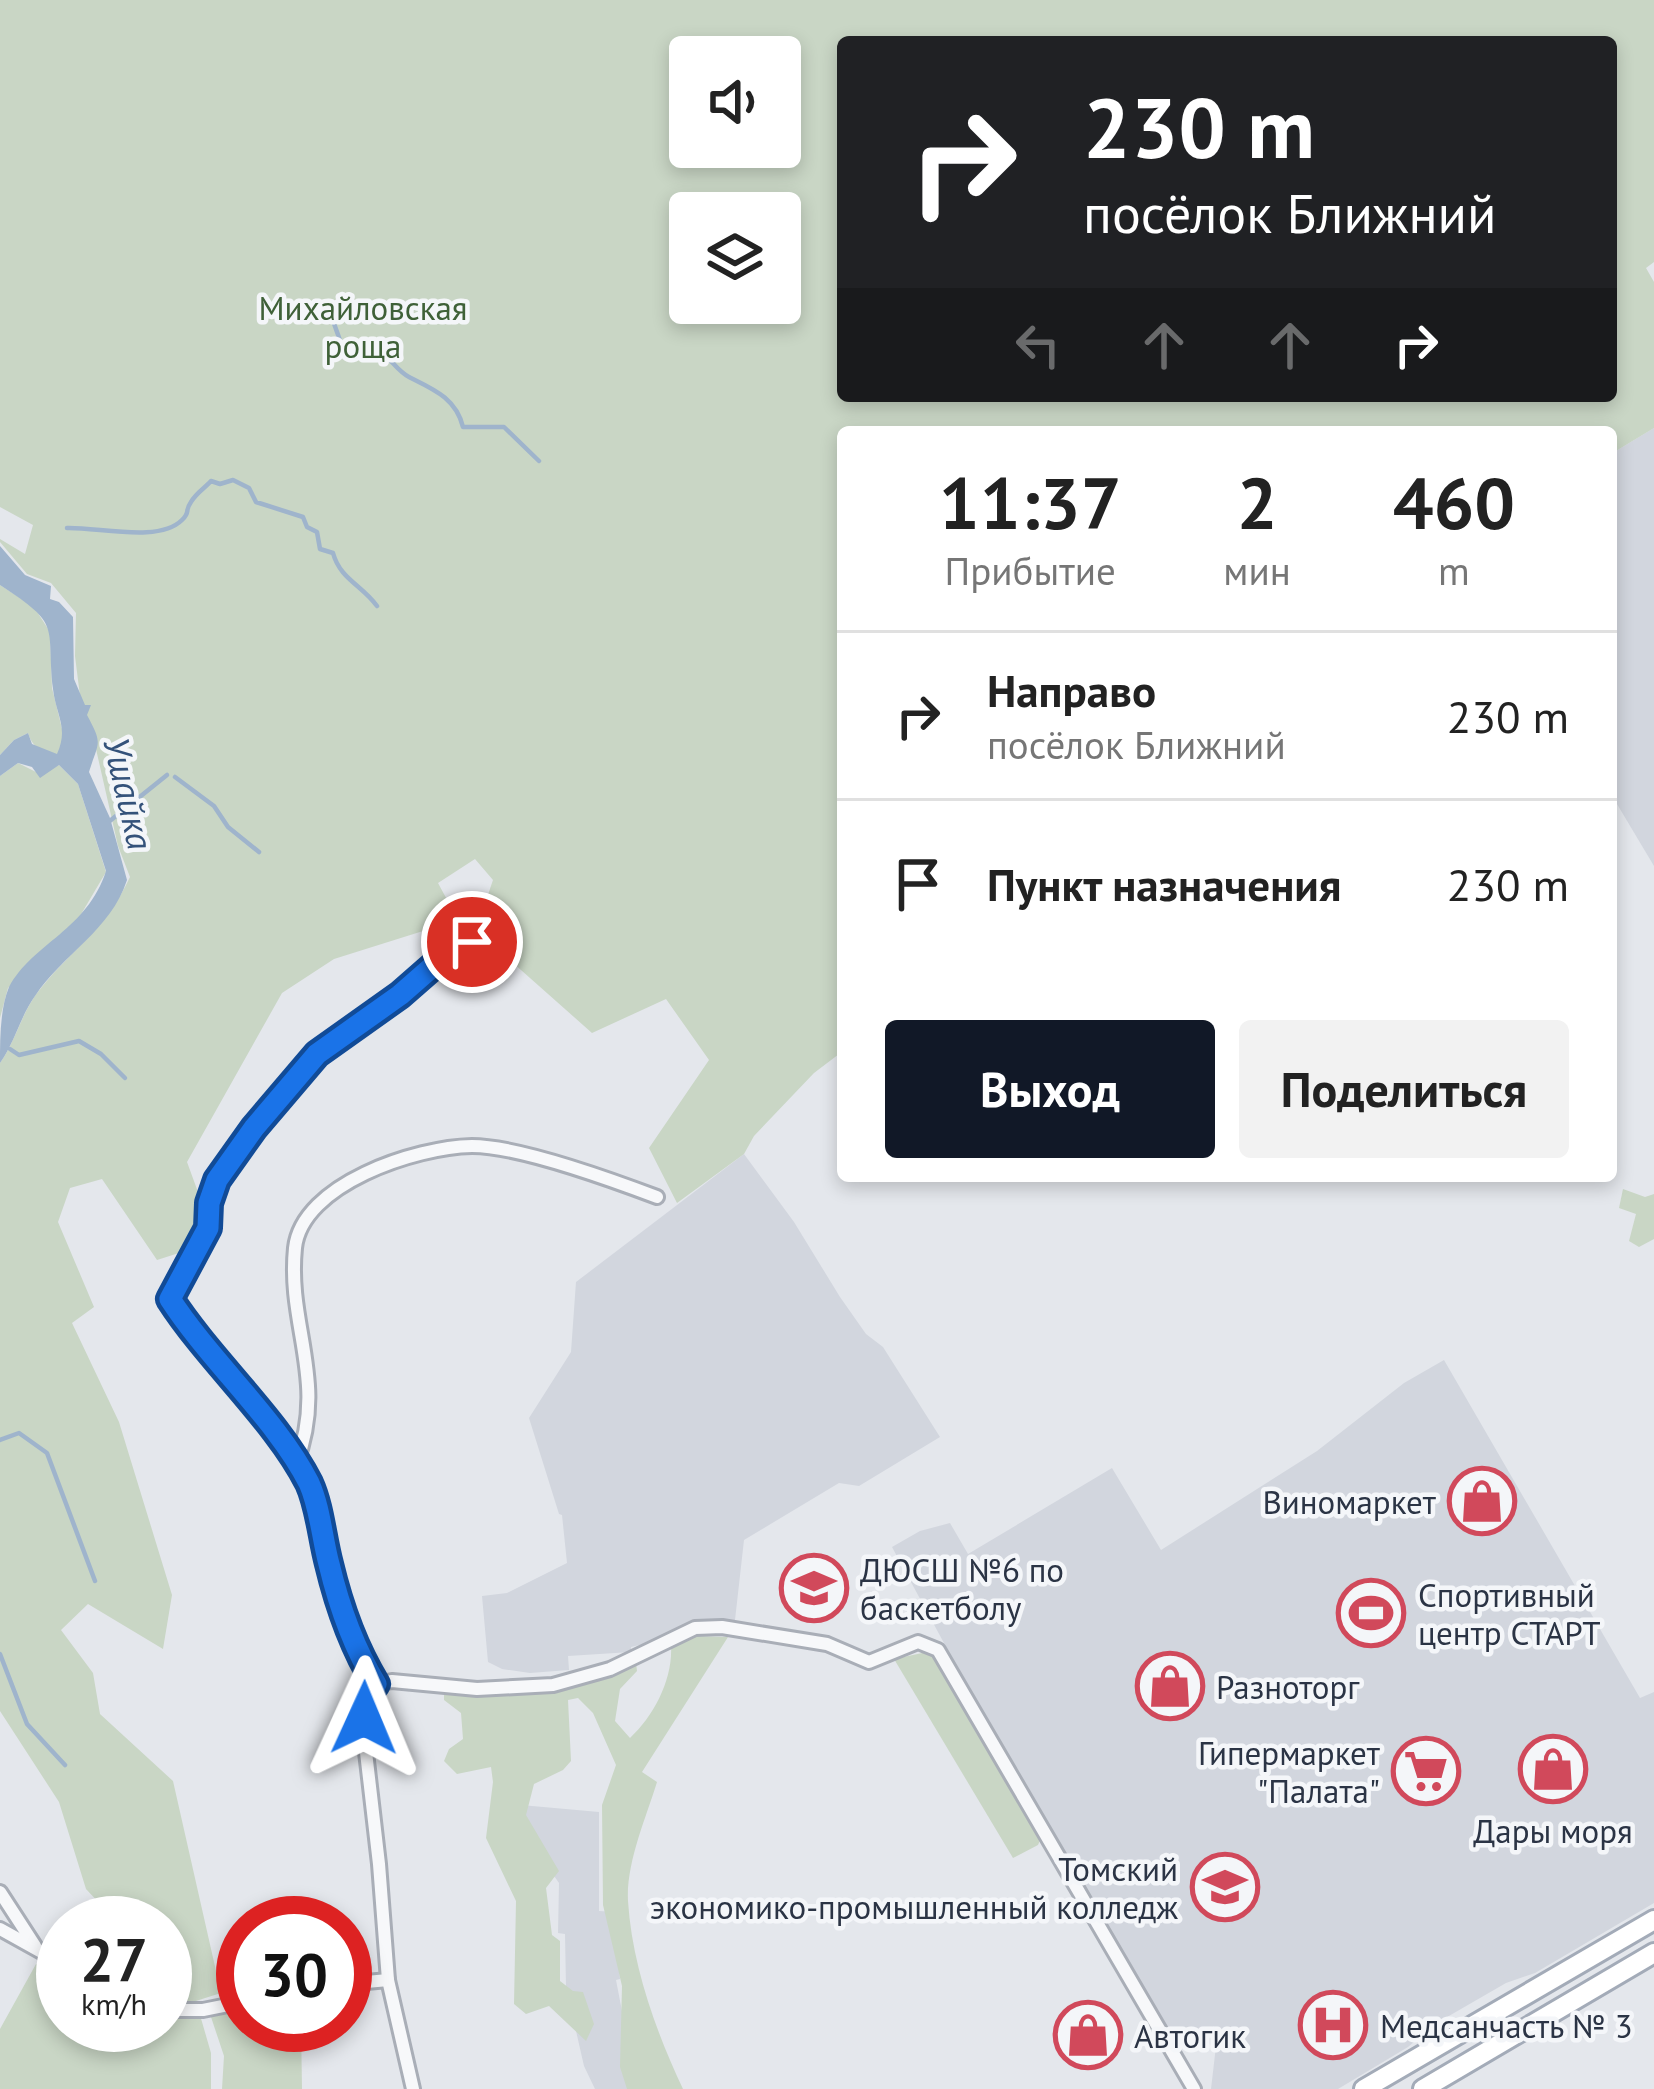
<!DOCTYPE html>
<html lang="ru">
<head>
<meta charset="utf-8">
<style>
  body { margin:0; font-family:"PT Sans",sans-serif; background:#f2f2f2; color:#222; height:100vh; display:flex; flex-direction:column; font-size:45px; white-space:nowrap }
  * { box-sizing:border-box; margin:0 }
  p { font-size:39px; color:#767676 }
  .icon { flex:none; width:66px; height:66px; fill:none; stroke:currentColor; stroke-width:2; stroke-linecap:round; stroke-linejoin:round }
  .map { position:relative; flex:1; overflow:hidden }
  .panel { position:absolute; left:837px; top:426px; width:780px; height:756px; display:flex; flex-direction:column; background:#fff; border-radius:12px; box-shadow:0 6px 18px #0003 }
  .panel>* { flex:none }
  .guide { position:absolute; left:837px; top:36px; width:780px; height:366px; border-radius:12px; box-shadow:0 6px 18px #0003; background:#202124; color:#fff; overflow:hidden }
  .buttons { position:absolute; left:669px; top:36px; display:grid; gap:24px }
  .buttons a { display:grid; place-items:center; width:132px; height:132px; border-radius:12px; background:#fff; box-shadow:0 6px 18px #0003; font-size:60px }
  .speed { position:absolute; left:36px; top:1896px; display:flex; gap:24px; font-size:60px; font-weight:700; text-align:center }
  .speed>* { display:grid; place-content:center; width:156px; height:156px; border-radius:50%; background:#fff; box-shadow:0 6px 18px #0003; line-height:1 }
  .speed small { font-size:30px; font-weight:400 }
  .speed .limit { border:18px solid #d22; background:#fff; color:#111 }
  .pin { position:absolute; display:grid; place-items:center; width:102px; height:102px; color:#fff; margin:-51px; border:6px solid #fff; border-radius:50%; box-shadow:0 3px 12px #0007 }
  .me { position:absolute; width:132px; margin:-66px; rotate:1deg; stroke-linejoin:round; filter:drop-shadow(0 0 9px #0008) }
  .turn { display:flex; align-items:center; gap:42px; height:252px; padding:0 48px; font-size:54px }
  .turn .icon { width:156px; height:156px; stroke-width:2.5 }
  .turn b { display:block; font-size:84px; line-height:102px }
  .lanes { display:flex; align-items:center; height:114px; padding:0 48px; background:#0003; justify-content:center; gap:60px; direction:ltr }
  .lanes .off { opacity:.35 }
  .eta { display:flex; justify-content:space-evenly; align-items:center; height:204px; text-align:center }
  .eta b { font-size:72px; font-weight:700; line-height:84px }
  .primary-button { display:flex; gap:24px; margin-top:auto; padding:24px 48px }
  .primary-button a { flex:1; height:138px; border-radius:12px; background:#111827; color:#fff; font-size:48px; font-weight:700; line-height:138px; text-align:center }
  .primary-button a+a { background:#f2f2f2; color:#222 }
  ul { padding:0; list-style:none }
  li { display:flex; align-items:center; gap:36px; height:168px; padding:0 48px; border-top:3px solid #e0e0e0 }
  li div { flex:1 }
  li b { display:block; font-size:45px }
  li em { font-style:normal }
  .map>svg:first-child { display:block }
  .built { fill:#d2d6de }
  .green { fill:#c9d6c5; fill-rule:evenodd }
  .water { fill:#9fb4cc }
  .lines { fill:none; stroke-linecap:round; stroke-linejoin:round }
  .stream { stroke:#9fb4cc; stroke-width:4.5 }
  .minor-casing { stroke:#a9aeb7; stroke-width:18 }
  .primary-casing { stroke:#a3abb8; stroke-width:24 }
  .minor { stroke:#f7f8fa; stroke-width:12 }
  .primary { stroke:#fff; stroke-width:18 }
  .route-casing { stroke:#114b97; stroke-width:30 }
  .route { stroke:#1a73e8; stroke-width:21 }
  .labels { text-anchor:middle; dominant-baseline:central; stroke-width:9; stroke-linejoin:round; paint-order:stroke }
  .park-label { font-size:33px; fill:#3f6138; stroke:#f4f6f9 }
  .poi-label { font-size:33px; fill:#2b3445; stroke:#f4f6f9; text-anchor:start }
  .water-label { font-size:36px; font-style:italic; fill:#34527a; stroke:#f4f6f9 }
</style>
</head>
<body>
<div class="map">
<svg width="1654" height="2089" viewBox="0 0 1654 2089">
  <rect width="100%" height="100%" fill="#e4e7ec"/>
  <!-- built -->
  <g class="built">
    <path d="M1654 428V866L1611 794V454Z"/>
    <path d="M744 1154 794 1222 840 1297 866 1334 883 1347 940 1437 859 1486 839 1483 744 1540 735 1620 694 1623 652 1642 631 1647V1652L568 1656 569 1670 530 1673 502 1669 488 1662 482 1596 507 1593 567 1563 562 1515 559 1514 529 1418 571 1352 576 1282Z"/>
    <path d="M1444 1360 1640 1698 1654 1692V1903L1535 1973 1506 1983 1435 2024 1408 2047 1338 2089H1211L1216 2046 1170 2035 984 1717 892 1547 920 1531 950 1523 968 1554 1112 1468 1161 1550 1317 1451 1404 1383Z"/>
    <path d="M521 1805 599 1812V1911L614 1912 620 1979 616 1980 637 2089H595L584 2066 566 1987 565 1934 558 1933 559 1883 519 1825Z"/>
  </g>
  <!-- green -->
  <g class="green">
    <path d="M0 0H1654V262L1646 268 1654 282V428L1611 454V432H843V1051L814 1073 754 1136 744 1154 677 1203 649 1148 709 1060 666 999 592 1033 476 930 493 880 475 859 438 883 458 920 334 959 282 993 187 1162 202 1203 182 1252 157 1260 102 1179 70 1188 58 1222 94 1307 72 1323 119 1422 172 1595 163 1649 88 1604 61 1630 93 1673 100 1714 173 1781 221 1993 177 2007 165 2005V1983L170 1978 165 1972V1923H118L86 1889 59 1802 0 1711V1063C17 1039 22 1010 41 988 75 946 105 930 130 877L118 846 91 727 83 720 75 656 76 613 51 583 27 574 0 542V539L25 554 33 525 0 507ZM843 42H1611V396H843ZM690 57H780V147H690ZM690 213H780V303H690Z"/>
    <path d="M0 585 34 607 50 632 52 688 64 737 58 755C43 751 33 749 28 733L14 740 0 755Z"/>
    <path d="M18 763 38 773 59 765 78 784 106 872 80 916 8 988 0 1018V776Z"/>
    <path d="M1623 1189 1645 1197 1654 1194V1239L1639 1247 1629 1241 1636 1214 1619 1208Z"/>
    <path d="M696 1636 728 1637 642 1772 657 1782C646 1818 626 1863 628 1901 632 1965 656 2032 683 2089H627L620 2067 622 1986 603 1905 602 1805 616 1765 593 1713 578 1698 568 1700 571 1761 563 1770 534 1784 526 1815 559 1871 546 1888 552 1935 560 1941V1981L573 1991 583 1992 594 2024 586 2041 549 2006 526 2014 514 2004 516 1901 486 1838 493 1782 491 1767 457 1774 444 1761 449 1749 463 1739 461 1713 444 1700V1694L553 1691 636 1663 637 1671 620 1689 615 1721 630 1738C654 1716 673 1679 671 1646Z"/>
    <path d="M927 1652 937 1658 1041 1838 1038 1845 1013 1858 894 1659Z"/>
    <path d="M36 1964 63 1977V2025H165V2017L200 2015 211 2053V2089H0V2029Z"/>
    <path d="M243 2007V2025H301L302 2089H222L224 2056 210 2014Z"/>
  </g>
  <!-- water -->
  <path class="water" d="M0 546 25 575 51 586 50 599 59 602 73 617 74 679 85 705H91L87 715C103 745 99 740 89 772L110 818 127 880C111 930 63 954 35 996 20 1017 15 1042 0 1063 0 1039 0 1009 9 987 33 943 87 930 106 871L78 784 59 765 40 778 32 767 18 763 0 776V755L14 740 28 733 32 744 57 754C69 728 56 715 53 689 46 624 63 626 0 585Z"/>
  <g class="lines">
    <!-- stream -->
    <g class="stream">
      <path d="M332 318 346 357 379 351C391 358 397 371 409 377 433 389 456 398 463 427H504L539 461"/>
      <path d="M67 528C99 527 159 543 182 520 191 511 184 512 191 502 196 493 205 488 211 481L220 484 233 480 249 488 256 502 303 517 307 527 317 532 320 549 333 553C340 579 362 585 377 606"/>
      <path d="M175 777 214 806 228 827 259 852"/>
      <path d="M106 824 167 775"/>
      <path d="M10 1049 19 1055 79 1041 101 1054 125 1078"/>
      <path d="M0 1440 19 1433 47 1453 95 1581"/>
      <path d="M0 1654 27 1724 65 1765"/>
    </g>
    <!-- minor casing -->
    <g class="minor-casing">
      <g id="minor">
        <path d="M296 1464C328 1380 287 1327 295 1248 302 1184 416 1147 472 1146 518 1146 612 1180 657 1197"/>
        <path d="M376 1684 392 1681 477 1689 553 1685 610 1669 695 1628 722 1627 827 1644 869 1662 918 1642 938 1650 1194 2089"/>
        <path d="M376 1684C355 1647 339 1606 329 1564 322 1538 320 1507 308 1483 277 1419 210 1361 169 1299L208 1228 209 1203 217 1180 254 1128 317 1054 337 1038 400 995 456 946 472 942"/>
        <path d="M376 1684 367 1697 364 1735 379 1864 388 1980 413 2089"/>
        <path d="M0 1892 35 1946"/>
        <path d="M0 1929 63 1964"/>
        <path d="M345 1984 388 1980"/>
        <path d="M165 2010H203L243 2002"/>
      </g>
    </g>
    <!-- primary casing -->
    <g class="primary-casing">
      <g id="primary">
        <path d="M1364 2089 1654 1920"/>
        <path d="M1423 2089 1654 1953"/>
      </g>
    </g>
    <!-- minor -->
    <use href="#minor" class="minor"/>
    <!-- primary -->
    <use href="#primary" class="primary"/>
  </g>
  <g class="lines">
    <!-- route casing -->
    <g class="route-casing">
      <path id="route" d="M364 1718 367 1697 376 1684C354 1648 339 1606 329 1564 322 1538 320 1507 309 1483 278 1421 210 1361 170 1299L208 1228 209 1203 217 1180 254 1128 317 1054 400 995 456 946 472 942"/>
    </g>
    <!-- route -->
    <use href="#route" class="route"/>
  </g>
  <!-- icons -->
  <defs>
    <g id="shop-ring" transform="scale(3.45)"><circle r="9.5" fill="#f4f6f9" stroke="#d1495b" stroke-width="1.5"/><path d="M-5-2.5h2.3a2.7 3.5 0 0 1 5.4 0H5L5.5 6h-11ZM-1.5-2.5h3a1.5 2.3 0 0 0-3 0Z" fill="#d1495b"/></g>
    <g id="school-ring" transform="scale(3.45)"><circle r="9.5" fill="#f4f6f9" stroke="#d1495b" stroke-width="1.5"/><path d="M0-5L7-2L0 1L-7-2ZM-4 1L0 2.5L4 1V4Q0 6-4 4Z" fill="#d1495b"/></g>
    <g id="stadium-ring" transform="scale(3.45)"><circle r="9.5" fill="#f4f6f9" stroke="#d1495b" stroke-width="1.5"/><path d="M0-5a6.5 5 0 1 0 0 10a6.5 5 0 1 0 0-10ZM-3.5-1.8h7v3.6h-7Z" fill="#d1495b"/></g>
    <g id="supermarket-ring" transform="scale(3.45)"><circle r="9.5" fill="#f4f6f9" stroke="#d1495b" stroke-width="1.5"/><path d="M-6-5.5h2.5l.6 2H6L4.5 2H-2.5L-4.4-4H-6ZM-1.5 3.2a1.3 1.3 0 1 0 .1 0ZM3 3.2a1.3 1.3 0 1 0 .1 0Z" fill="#d1495b"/></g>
    <g id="university-ring" transform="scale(3.45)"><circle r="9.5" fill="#f4f6f9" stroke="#d1495b" stroke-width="1.5"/><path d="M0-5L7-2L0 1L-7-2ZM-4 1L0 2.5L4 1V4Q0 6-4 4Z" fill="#d1495b"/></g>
    <g id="hospital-ring" transform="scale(3.45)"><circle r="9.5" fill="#f4f6f9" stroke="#d1495b" stroke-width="1.5"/><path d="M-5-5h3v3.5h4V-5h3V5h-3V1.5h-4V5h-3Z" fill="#d1495b"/></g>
  </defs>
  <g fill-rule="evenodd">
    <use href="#shop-ring" x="1482" y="1501"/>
    <use href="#school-ring" x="814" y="1588"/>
    <use href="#stadium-ring" x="1371" y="1613"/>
    <use href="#shop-ring" x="1170" y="1686"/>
    <use href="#shop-ring" x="1553" y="1769"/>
    <use href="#supermarket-ring" x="1426" y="1771"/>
    <use href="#university-ring" x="1225" y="1887"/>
    <use href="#hospital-ring" x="1333" y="2025"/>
    <use href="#shop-ring" x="1088" y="2035"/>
  </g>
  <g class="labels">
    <!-- park labels -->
    <g class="park-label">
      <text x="363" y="307">Михайловская<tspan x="363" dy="38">роща</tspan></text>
    </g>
    <!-- poi labels -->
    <g class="poi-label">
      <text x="1436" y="1501" text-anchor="end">Виномаркет</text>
      <text x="860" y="1569">ДЮСШ №6 по<tspan x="860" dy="38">баскетболу</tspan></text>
      <text x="1418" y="1594">Спортивный<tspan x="1418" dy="38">центр СТАРТ</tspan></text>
      <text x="1216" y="1686">Разноторг</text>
      <text x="1380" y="1752" text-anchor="end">Гипермаркет<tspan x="1380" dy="38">"Палата"</tspan></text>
      <text x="1553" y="1830" text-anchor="middle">Дары моря</text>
      <text x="1178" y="1868" text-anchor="end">Томский<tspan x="1178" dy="38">экономико-промышленный колледж</tspan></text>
      <text x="1380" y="2025">Медсанчасть № 3</text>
      <text x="1134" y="2035">Автогик</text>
    </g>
    <!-- water labels -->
    <g class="water-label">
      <text transform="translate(129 793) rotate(77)">Ушайка</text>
    </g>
  </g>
</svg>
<div class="buttons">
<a><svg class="icon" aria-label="sound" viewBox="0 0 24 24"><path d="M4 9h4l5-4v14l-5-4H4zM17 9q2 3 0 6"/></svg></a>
<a><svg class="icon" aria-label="layers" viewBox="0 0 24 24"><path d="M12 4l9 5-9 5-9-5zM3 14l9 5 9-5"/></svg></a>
</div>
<div class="speed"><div>27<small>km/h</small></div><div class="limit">30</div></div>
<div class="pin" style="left:472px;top:942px;background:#d93025"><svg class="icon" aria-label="arrive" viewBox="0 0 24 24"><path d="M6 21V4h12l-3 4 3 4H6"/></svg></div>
<svg class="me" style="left:364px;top:1718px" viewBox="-20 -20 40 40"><path d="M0-17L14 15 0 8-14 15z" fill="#1a73e8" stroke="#fff" stroke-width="4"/></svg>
<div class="guide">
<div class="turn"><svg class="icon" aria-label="right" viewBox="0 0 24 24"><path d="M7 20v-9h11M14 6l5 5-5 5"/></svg><div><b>230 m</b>посёлок Ближний</div></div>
<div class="lanes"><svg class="icon off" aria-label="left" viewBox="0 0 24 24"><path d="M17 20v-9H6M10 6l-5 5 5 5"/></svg><svg class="icon off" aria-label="ahead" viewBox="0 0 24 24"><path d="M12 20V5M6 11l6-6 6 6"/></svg><svg class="icon off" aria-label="ahead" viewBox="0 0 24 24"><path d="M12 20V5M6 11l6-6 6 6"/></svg><svg class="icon" aria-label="right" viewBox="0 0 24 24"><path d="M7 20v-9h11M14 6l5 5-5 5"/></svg></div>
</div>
<section class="panel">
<div class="eta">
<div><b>11:37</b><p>Прибытие</p></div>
<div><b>2</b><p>мин</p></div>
<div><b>460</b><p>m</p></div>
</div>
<ul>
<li><svg class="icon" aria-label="right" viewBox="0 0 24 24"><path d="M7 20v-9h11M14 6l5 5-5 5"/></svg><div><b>Направо</b><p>посёлок Ближний</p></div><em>230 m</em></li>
<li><svg class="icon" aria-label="arrive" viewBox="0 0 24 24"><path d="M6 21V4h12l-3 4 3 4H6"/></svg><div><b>Пункт назначения</b></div><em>230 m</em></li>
</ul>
<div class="primary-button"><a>Выход</a><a>Поделиться</a></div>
</section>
</div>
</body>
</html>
